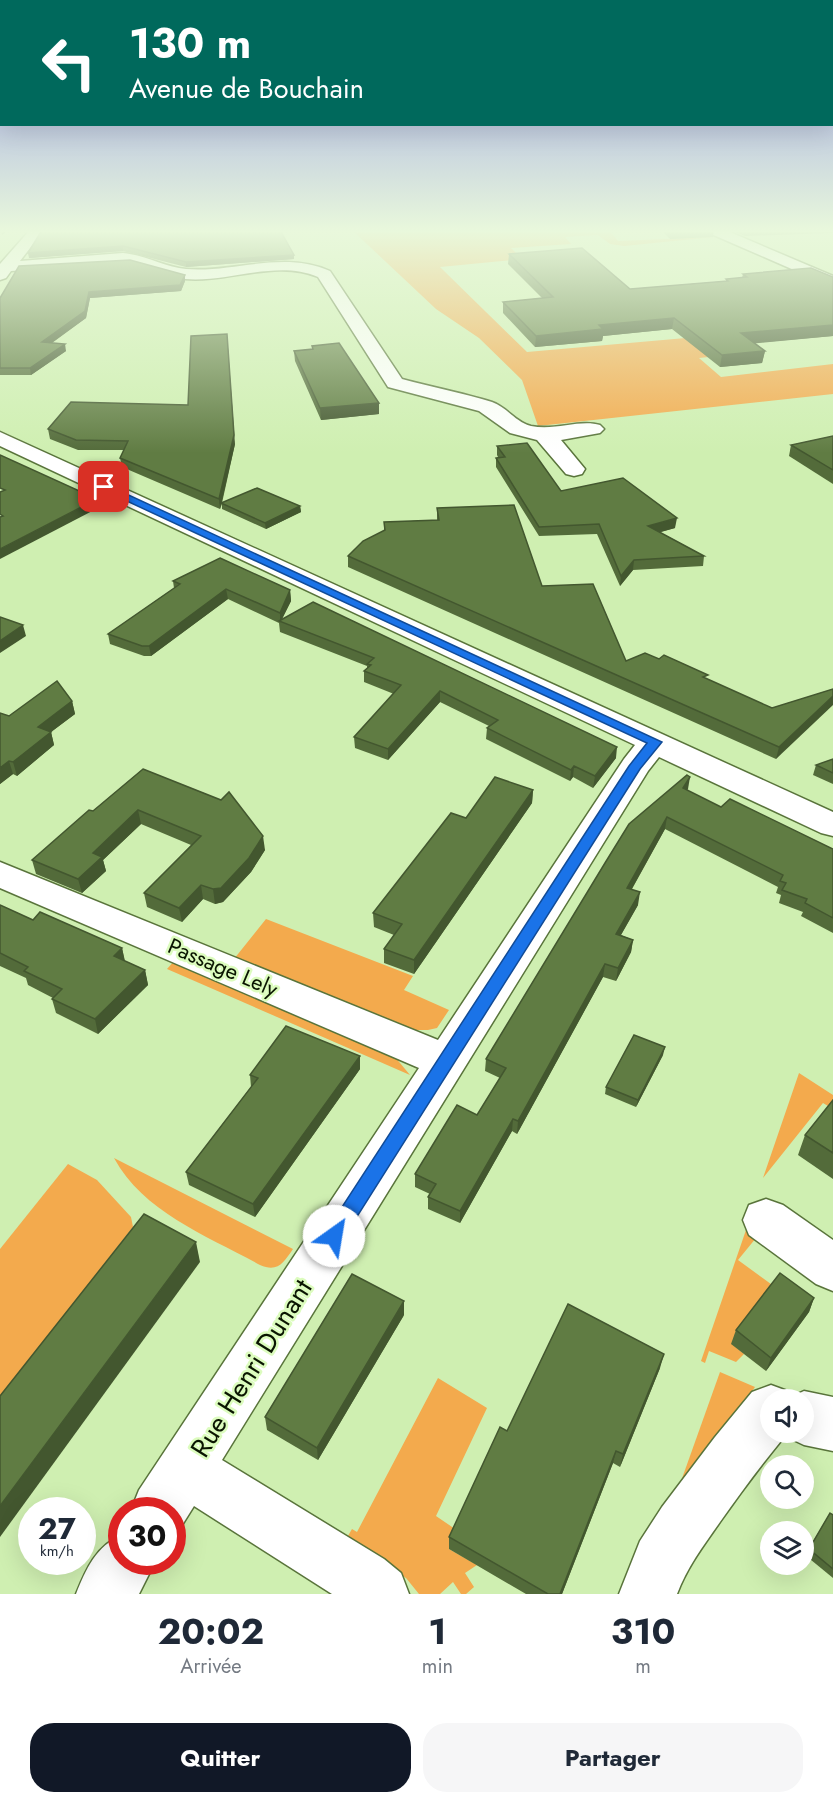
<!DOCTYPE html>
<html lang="fr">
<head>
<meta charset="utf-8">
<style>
  body { margin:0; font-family:Jost,sans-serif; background:#f6f6f7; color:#1f2937; height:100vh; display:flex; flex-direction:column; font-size:22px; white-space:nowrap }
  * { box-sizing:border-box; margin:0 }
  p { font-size:20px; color:#747a83 }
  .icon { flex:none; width:33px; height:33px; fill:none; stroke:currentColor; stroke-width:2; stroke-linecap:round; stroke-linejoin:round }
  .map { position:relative; height:1594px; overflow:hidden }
  .panel { display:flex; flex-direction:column; background:#fff; flex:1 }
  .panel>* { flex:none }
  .banner { position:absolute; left:0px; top:0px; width:834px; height:126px; box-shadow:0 6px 24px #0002; background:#00695c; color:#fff; overflow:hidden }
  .tools { position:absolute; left:760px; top:1389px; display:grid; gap:12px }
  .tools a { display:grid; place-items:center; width:54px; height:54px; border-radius:50%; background:#fff; box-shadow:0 6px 24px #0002; font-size:30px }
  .speed { position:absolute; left:18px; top:1497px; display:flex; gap:12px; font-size:30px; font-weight:700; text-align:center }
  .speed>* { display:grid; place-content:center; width:78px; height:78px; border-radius:50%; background:#fff; box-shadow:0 6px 24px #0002; line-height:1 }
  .speed small { font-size:15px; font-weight:400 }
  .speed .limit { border:9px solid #d22; background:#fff; color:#111 }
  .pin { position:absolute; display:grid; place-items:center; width:51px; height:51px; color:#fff; margin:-26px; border-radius:12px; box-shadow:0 3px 9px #0006 }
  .me { position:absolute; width:66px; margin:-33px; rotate:32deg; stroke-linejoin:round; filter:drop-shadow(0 0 4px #0008) }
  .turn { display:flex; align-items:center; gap:21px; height:126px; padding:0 30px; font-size:27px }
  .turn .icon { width:78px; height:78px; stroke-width:2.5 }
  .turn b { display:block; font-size:42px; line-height:51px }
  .eta { display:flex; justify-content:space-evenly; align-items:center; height:102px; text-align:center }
  .eta b { font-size:36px; font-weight:700; line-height:42px }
  .button { display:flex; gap:12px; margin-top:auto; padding:12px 30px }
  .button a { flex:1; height:69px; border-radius:24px; background:#111827; color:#fff; font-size:24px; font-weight:700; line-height:69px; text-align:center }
  .button a+a { background:#f6f6f7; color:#1f2937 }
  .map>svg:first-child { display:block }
  .green { fill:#f3aa4d }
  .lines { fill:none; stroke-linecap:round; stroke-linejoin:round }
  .minor-casing { stroke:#59743b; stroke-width:3 }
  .primary-casing { stroke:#59743b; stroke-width:3 }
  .minor { fill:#fff; fill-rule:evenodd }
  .primary { fill:#fff; fill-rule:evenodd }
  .wall { fill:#536b3a }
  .shaded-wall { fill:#43572f }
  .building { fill:#607c43; stroke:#43572f; stroke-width:1.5 }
  .route { fill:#1a73e8; stroke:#114b97; stroke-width:1.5 }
  .labels { text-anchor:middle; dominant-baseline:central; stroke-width:5; stroke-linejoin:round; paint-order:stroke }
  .street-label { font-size:22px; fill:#0a1501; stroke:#dcfcbe }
  .near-street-label { font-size:27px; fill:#0a1501; stroke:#dcfcbe }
</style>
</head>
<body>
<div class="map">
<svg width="833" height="1594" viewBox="0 0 833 1594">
  <rect width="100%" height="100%" fill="#cfefb1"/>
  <!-- green -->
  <g class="green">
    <path d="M352 230H609L618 241 714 237 624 246 610 244 598 235 565 237 571 244 511 248 522 259 440 267 527 352 697 337 718 356 699 358 721 377 833 364V394L538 426 522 380 479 338 436 309Z"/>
    <path d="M266 919 413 976 404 990 449 1010 437 1028 428 1030H405L234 959Z"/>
    <path d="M175 960 395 1057 410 1075 167 969Z"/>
    <path d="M799 1073 833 1095V1109L823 1103 763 1178Z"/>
    <path d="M114 1158 293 1249C284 1262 278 1273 260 1265 208 1236 144 1213 114 1158Z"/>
    <path d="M68 1164 97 1180 131 1217 133 1227 0 1398V1249Z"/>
    <path d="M746 1230 756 1238 738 1260 775 1287 732 1344 744 1354 736 1362 709 1351 705 1363 701 1361Z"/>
    <path d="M720 1372 755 1387 675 1498Z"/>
    <path d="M438 1378 487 1408 436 1516 458 1531 449 1549 477 1565 465 1573 474 1587 466 1594H461L453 1582 440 1594H419L406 1578 345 1541 352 1529 357 1532Z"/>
  </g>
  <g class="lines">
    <!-- minor casing -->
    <g class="minor-casing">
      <g id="minor">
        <path d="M30 230H44L20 261 123 253C145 255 165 267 186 269 234 273 283 250 330 271L402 379C432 387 463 393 492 402 507 407 515 422 531 426 555 431 580 419 600 425L604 429 600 433 561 440 585 469 582 474 574 476 566 474 537 440 510 433 479 411 388 387 318 277C277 259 228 283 185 279 164 276 145 264 123 263L11 271 6 278 0 280V264Z"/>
        <path d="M0 432 833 812V836L821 833 659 757 648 771 222 1460 384 1559 401 1573 409 1594H332L194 1506 179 1530 172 1532V1510H131L139 1490 419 1068 0 888V862L438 1040 624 759 635 745 0 446Z"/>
        <path d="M766 1199 783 1205 833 1240V1291L816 1284 749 1235 743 1220 749 1205Z"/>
        <path d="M771 1385 790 1392 791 1397 804 1391 833 1397V1451L804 1445 785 1436C762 1464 741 1492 720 1522 704 1545 687 1567 677 1594H619L640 1541 662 1507 715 1437 752 1392ZM771 1400H804V1432H771Z"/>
        <path d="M122 1535V1562H155L139 1594H76C86 1569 96 1546 122 1535Z"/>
      </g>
    </g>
    <!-- primary casing -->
    <g class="primary-casing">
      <path id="primary" d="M707 230H725L833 276V287L709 233Z"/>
    </g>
    <!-- minor -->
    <use href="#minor" class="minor"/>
    <!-- primary -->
    <use href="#primary" class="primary"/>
  </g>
  <!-- wall -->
  <g class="wall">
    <path d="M42 230 294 259 186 267 123 251 29 258Z"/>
    <path d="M661 230H714L713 237 670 239Z"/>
    <path d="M730 230H833V233L745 236Z"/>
    <path d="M509 254 630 289 726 281V279L742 278 743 274 833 277V336L754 343 765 351 762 363 720 367 672 329 603 336 602 341 535 347 503 313V302L542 298 508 264Z"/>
    <path d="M185 275V281L181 291 90 298 86 318 52 343 66 351 31 375H0V298Z"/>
    <path d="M312 346 379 414 321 420 295 361 294 351 312 349Z"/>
    <path d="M48 429 235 444 222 503 300 506 301 512 266 529 222 509V504L220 509 122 467 120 458 124 450H78L50 439Z"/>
    <path d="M833 436V484L789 456 791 445Z"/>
    <path d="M497 446 561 491 675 528 660 532 704 556 703 566 633 570 620 586 597 534 539 536 496 467V458L498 457 497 455Z"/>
    <path d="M437 508 542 586 626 661 707 679 772 708 833 689 776 759 348 567V556L384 530V522L437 520Z"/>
    <path d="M173 581 290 590 291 601 282 619 616 758 593 788 573 777 570 781 486 739 487 728 489 726 440 702 388 760 355 748 354 737 394 694 364 682V671L367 668V666L280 632 279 623 228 599 151 656H144L110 644 108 634 174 588Z"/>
    <path d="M72 701 75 714 51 732 54 745 17 776 13 774 0 784V713L9 716Z"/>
    <path d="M833 759V784L813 775 816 765Z"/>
    <path d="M143 769 265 850 251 872 223 902 215 904 203 899 182 922 147 907 144 893 191 845 141 824 103 860 106 871 82 893 36 874 32 860 93 811Z"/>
    <path d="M533 790 532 803 414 974 384 963V949L394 935 374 927 373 913 466 818Z"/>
    <path d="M687 790 721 807 833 849V933L801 916 803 912 779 903 781 895 776 893 778 887 665 829 632 889 638 905 621 935 633 940 631 952 616 981 603 977 517 1134 512 1131 460 1223 428 1209V1197L430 1194 415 1187V1174L477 1115 500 1078 485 1071 486 1059Z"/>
    <path d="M0 905 33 920 122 948 125 961 145 970 148 985 98 1034 56 1013 52 999 53 998 28 985 26 978 0 966Z"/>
    <path d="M663 1055 636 1107 605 1094 606 1087Z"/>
    <path d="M360 1069 255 1217 189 1185 186 1172 251 1087 250 1075Z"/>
    <path d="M833 1100V1179L798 1155 805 1135Z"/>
    <path d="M814 1298 809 1312 766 1371 731 1344 736 1330Z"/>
    <path d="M404 1315 318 1460 267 1430 265 1417Z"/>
    <path d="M660 1368 620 1467 613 1463 562 1594H526L449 1549V1537L507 1431Z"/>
    <path d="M830 1513 833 1515V1578L805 1555Z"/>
  </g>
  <!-- shaded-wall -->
  <g class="shaded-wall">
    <path d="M3 230H9L2 235 1 231Z"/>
    <path d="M123 246V251L29 258 28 253Z"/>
    <path d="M294 255V259L186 267V262Z"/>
    <path d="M185 275V281L181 291 90 298 86 318 43 349 42 342 89 292Z"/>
    <path d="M674 318 672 329 603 336 602 341 535 347 536 336 599 325Z"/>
    <path d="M833 325V336L739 345 741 333Z"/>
    <path d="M227 334 235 444 220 509 219 499Z"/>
    <path d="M65 344 66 351 31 375 30 368Z"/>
    <path d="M765 351 762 363 720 367 722 355Z"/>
    <path d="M379 403V414L321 420 320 408Z"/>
    <path d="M97 499 98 508 0 559V549Z"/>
    <path d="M300 506 301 512 266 529 265 523Z"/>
    <path d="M677 518 675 528 647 536 648 526Z"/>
    <path d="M634 560 633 570 620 586 621 576Z"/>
    <path d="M226 589 228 599 151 656 149 646Z"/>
    <path d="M290 590 291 601 280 623V613Z"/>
    <path d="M23 625 26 636 0 653V641Z"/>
    <path d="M440 691V702L388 760V749Z"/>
    <path d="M833 696V705L776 759 779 747Z"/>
    <path d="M72 701 75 714 51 732 54 745 17 776 13 762 38 727Z"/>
    <path d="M617 747 616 758 593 788 595 776Z"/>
    <path d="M9 761 13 774 0 784V768Z"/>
    <path d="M574 766 573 777 570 781 571 770Z"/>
    <path d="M690 777 688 789 681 801 683 788Z"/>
    <path d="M533 790 532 803 414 974V960Z"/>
    <path d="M138 810 141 824 103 860 106 871 82 893 78 879 93 853Z"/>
    <path d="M667 817 665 829 625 901 627 888Z"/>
    <path d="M263 836 265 850 251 872 223 902 215 904 213 889Z"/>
    <path d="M201 885 203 899 182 922 179 908Z"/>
    <path d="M640 892 638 905 614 947 616 934Z"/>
    <path d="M633 940 631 952 616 981 618 968Z"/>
    <path d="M122 948 125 963 114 956Z"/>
    <path d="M605 964 603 977 517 1134 518 1121Z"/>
    <path d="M145 970 148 985 98 1034 95 1019Z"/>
    <path d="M665 1047 663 1055 636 1107 638 1100Z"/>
    <path d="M360 1056V1069L255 1217 253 1204Z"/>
    <path d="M513 1119 512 1131 460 1223V1211Z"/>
    <path d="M196 1242 200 1262 0 1537V1506Z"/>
    <path d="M814 1298 809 1312 766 1371 771 1358Z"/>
    <path d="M404 1301V1315L318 1460 317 1448Z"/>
    <path d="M664 1354 660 1368 620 1467 623 1454Z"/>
    <path d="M616 1451 613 1463 562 1594H560Z"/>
  </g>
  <!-- building -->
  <g class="building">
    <path d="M42 230H280L294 255 186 262 123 246 28 253Z"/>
    <path d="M582 248 630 289 728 281 726 279 747 277 743 274 811 268 833 277V325L741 333 765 351 722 355 674 318 599 325 603 329 536 336 503 302 553 297 509 254Z"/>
    <path d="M130 260 185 275 180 285 89 292 85 311 42 342 65 344 30 368H0V298L19 266Z"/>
    <path d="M227 334 234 435 219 499 120 458 128 441 76 440 48 429 71 402 188 405 191 336Z"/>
    <path d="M339 343 379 403 320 408 294 351 313 349 312 346Z"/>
    <path d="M833 436V470L791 445Z"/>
    <path d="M527 443 561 491 623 478 677 518 648 526 704 556 634 560 621 576 599 524 539 527 496 458 505 457 497 446Z"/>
    <path d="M0 455 97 499 0 549V517L3 516 0 514V492L5 490 0 488Z"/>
    <path d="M257 488 300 506 265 523 221 503Z"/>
    <path d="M514 505 542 586 593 584 626 661 645 653 659 659 664 655 708 675 703 677 772 708 833 689V696L779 747 348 556 363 541 385 530 384 522 439 520 437 508Z"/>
    <path d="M220 558 290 590 280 613 226 589 149 646H142L108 634 180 584 173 581Z"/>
    <path d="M313 602 617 747 595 776 574 766 571 770 487 728 498 720 440 691 388 749 354 737 401 685 364 671 371 665 367 664 374 658 279 621Z"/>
    <path d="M0 617 23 625 0 641Z"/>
    <path d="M57 681 72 701 38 727 51 732 13 762 9 761 0 768V713L9 716Z"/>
    <path d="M833 759V773L816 765Z"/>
    <path d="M143 769 221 800 229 792 263 836 249 858 221 888 213 889 201 885 179 908 144 893 201 836 138 810 93 853 102 857 78 879 32 860 89 810 93 811Z"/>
    <path d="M687 775 690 777 683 788 721 807 730 799 833 849V918L805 903 807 899 782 890 786 883 780 881 783 875 667 817 627 888 640 892 616 934 633 940 618 968 605 964 518 1121 513 1119 460 1211 428 1197 436 1184 415 1174 457 1105 477 1115 506 1068 486 1059 605 863 629 824Z"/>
    <path d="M495 777 533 790 414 960 384 949 402 924 373 913 451 813 466 818Z"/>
    <path d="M0 905 33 920 40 912 122 948 114 956 145 970 95 1019 52 999 62 989 24 971 28 967 0 953Z"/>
    <path d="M286 1026 360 1056 253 1204 186 1172 258 1078 250 1075Z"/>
    <path d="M634 1035 665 1047 638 1100 606 1087Z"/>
    <path d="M833 1100V1153L805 1135Z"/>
    <path d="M144 1214 196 1242 0 1506V1396Z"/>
    <path d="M780 1273 814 1298 771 1358 736 1330Z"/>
    <path d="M352 1274 404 1301 317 1448 265 1417Z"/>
    <path d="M568 1304 664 1354 623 1454 616 1451 560 1594H548L449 1537 500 1427 507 1431Z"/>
    <path d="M830 1513 833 1515V1569L809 1549Z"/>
  </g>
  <!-- sky -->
  <linearGradient id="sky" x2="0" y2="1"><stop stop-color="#939ae4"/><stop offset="0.51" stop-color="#e9f8dc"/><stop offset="1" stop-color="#e9f8dc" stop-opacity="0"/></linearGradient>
  <rect width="833" height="453" fill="url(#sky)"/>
  <!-- route -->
  <path class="route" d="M101 485H107L662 742 640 769 341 1242 334 1245 327 1242 325 1236 327 1230 629 766 647 743 101 489Z"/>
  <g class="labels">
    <!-- street labels -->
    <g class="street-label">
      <text transform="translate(223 967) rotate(23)">Passage Lely</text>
    </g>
    <!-- near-street labels -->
    <g class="near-street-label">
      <text transform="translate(251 1368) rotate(-58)">Rue Henri Dunant</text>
    </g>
  </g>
</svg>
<div class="tools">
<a><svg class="icon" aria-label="sound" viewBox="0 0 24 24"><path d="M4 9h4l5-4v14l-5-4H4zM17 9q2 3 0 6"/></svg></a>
<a><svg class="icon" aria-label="search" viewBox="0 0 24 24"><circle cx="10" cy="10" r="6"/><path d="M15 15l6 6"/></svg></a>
<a><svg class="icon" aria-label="layers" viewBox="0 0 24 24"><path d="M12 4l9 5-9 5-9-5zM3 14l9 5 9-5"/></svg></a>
</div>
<div class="speed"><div>27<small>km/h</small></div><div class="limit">30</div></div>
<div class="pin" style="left:104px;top:487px;background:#d93025"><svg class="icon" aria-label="arrive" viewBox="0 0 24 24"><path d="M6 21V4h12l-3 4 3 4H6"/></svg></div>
<svg class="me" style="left:334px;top:1236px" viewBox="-20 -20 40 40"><circle r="19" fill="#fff"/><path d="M0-13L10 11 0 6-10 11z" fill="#1a73e8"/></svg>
<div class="banner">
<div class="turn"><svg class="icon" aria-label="left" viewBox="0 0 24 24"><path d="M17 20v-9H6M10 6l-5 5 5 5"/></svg><div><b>130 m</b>Avenue de Bouchain</div></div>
</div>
</div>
<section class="panel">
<div class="eta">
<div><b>20:02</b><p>Arrivée</p></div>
<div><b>1</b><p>min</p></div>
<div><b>310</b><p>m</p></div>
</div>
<div class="button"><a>Quitter</a><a>Partager</a></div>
</section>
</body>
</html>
